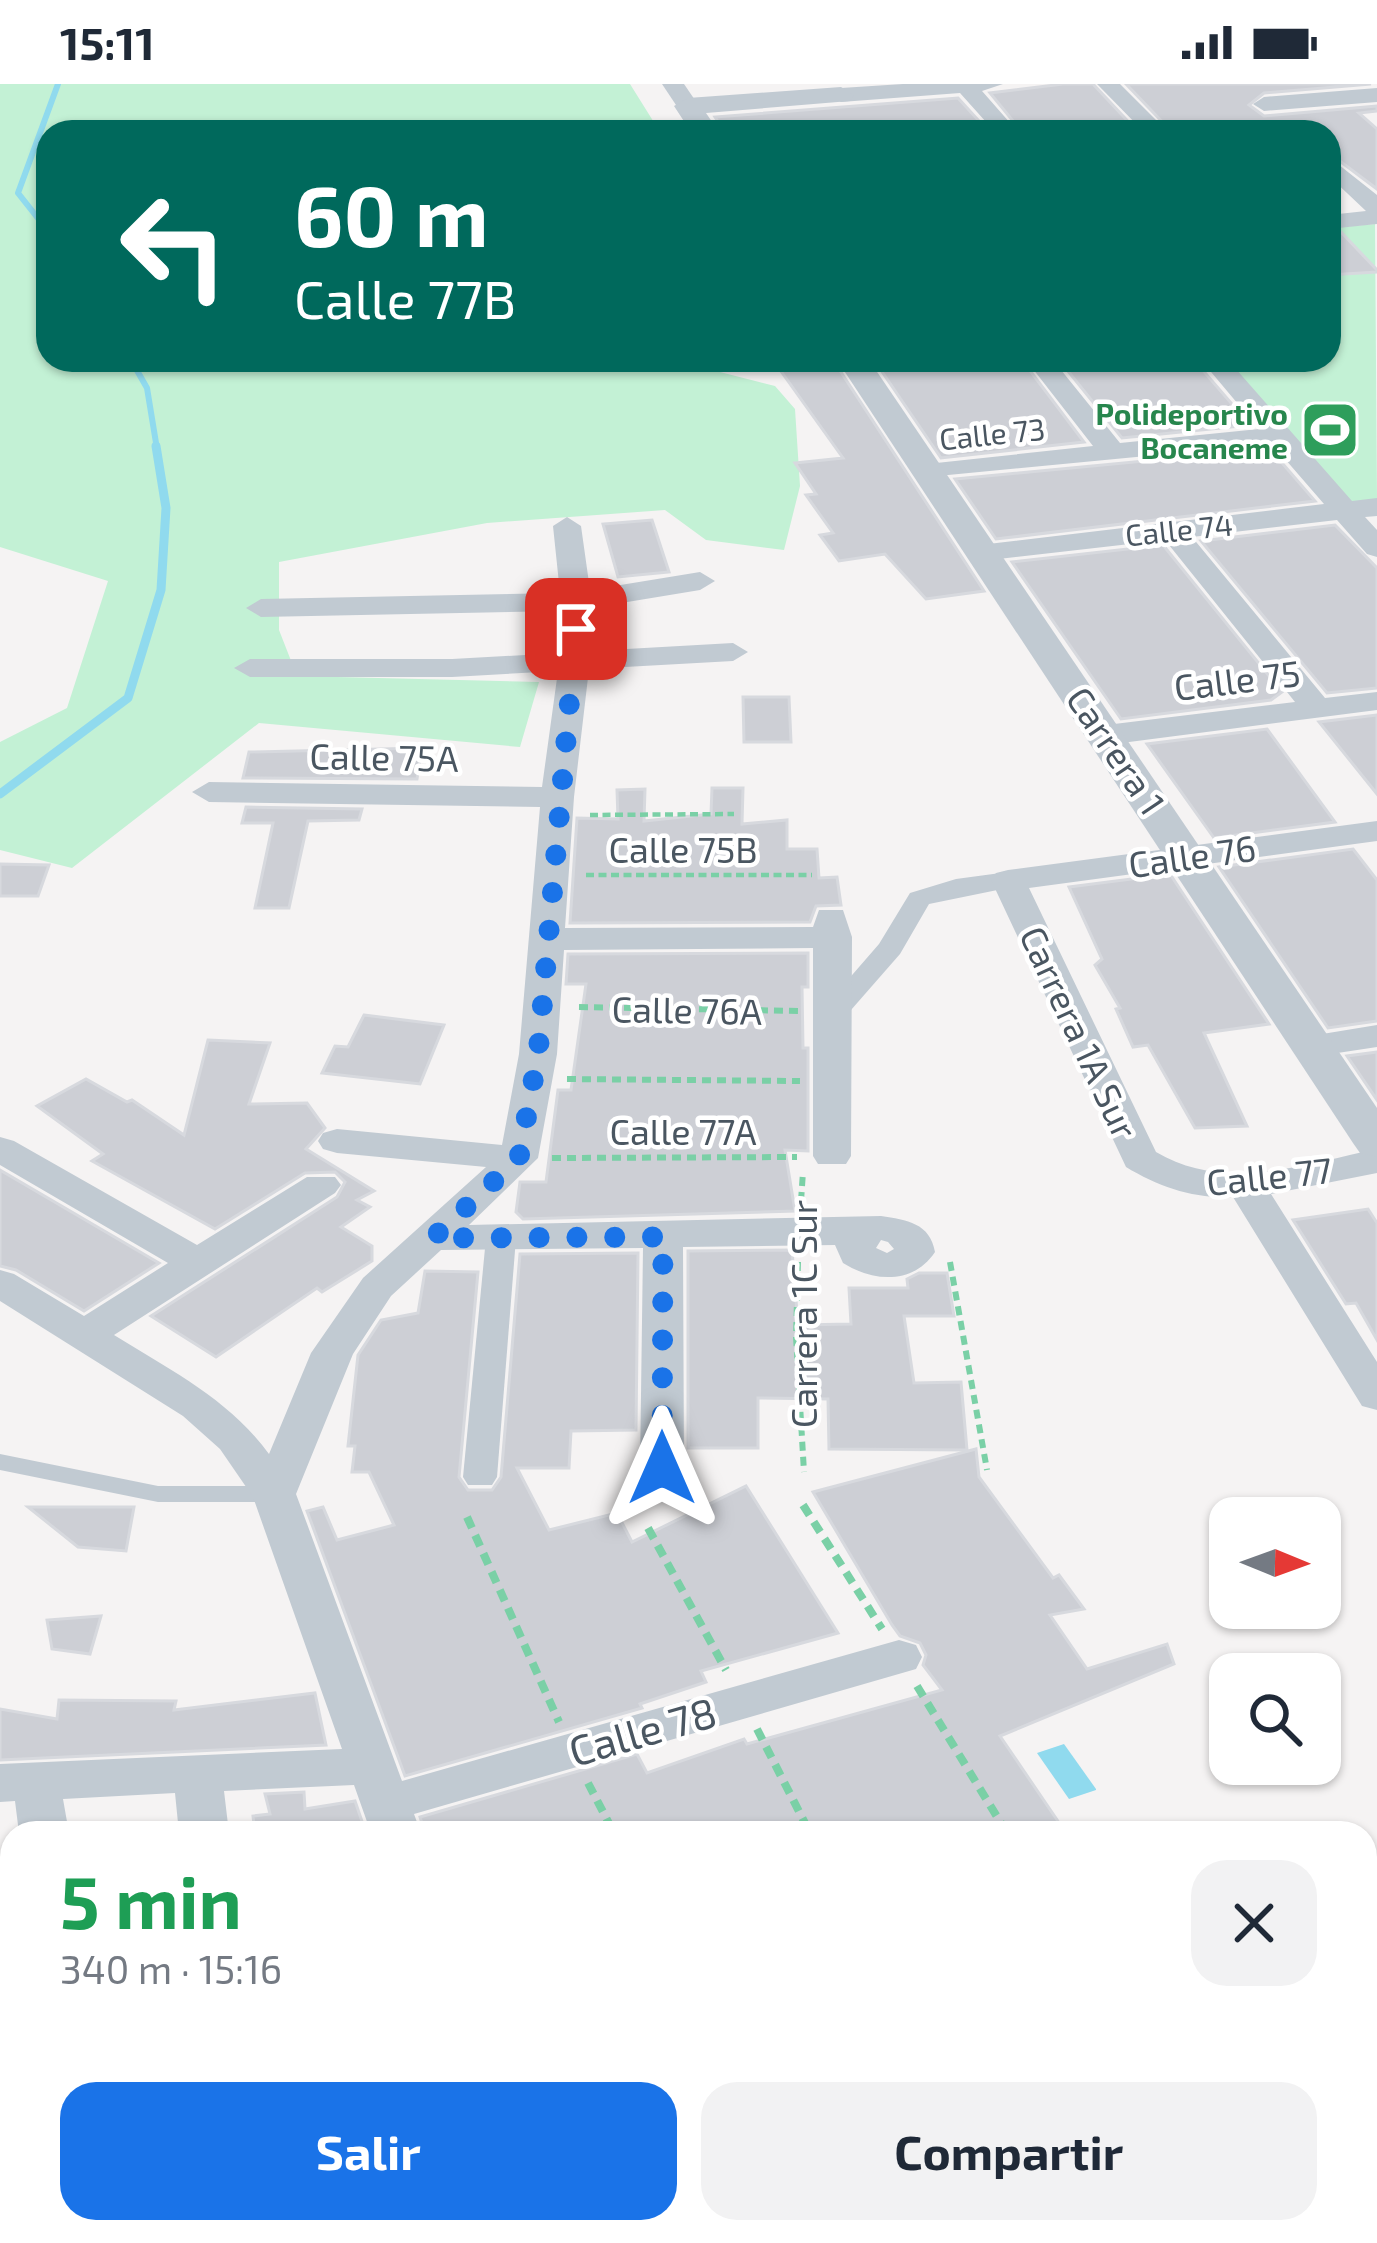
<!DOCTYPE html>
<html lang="es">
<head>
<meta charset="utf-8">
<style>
  body { margin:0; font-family:"Exo 2",sans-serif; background:#f2f2f3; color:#1f2937; height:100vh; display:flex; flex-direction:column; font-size:45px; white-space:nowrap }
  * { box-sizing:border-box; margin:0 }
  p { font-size:39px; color:#747a83 }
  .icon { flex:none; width:66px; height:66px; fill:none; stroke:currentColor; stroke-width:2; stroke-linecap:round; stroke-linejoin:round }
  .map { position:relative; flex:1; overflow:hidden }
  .panel { position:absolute; left:0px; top:1737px; width:1377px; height:423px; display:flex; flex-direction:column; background:#fff; border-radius:36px 36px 0 0; box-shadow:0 3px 9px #0004 }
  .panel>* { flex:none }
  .banner { position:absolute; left:36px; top:36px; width:1305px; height:252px; border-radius:36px; box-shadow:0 3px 9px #0004; background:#00695c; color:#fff; overflow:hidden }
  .needle { width:78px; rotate:91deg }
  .tools { position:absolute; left:1209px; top:1413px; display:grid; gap:24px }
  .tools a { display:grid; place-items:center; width:132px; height:132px; border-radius:24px; background:#fff; box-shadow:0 3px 9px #0004; font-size:60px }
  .pin { position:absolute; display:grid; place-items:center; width:102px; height:102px; color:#fff; margin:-51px; border-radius:24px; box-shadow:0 6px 18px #0006 }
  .me { position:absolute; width:132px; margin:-66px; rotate:0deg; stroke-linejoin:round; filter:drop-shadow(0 0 9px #0008) }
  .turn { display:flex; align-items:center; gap:42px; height:252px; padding:0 60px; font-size:54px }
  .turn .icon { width:156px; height:156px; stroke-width:2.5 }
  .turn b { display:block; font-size:84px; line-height:102px }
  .round { display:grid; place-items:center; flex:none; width:126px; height:126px; border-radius:36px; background:#f2f2f3 }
  .head { display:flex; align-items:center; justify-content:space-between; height:204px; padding:0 60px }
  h1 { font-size:72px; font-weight:700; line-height:90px; color:#1e9e55 }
  .cta { display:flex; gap:24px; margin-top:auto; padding:24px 60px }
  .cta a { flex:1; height:138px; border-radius:36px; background:#1a73e8; color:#fff; font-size:48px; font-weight:700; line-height:138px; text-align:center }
  .cta a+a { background:#f2f2f3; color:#1f2937 }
  .status { display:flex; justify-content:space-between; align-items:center; height:84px; padding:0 60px; background:#fff; direction:ltr }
  .status svg { height:33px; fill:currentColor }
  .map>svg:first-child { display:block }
  .education { fill:#e6e4e5 }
  .green { fill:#c3f1d5 }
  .water { fill:#90daee }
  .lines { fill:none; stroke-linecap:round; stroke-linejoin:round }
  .stream-far1 { stroke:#90daee; stroke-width:6 }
  .stream { stroke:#90daee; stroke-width:9 }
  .building { fill:#cdcfd5; stroke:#d7d9de; stroke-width:3 }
  .path-far2 { stroke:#7ad0a6; stroke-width:4.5; stroke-dasharray:8 4.5; stroke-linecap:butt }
  .path-far1 { stroke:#7ad0a6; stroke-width:6; stroke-dasharray:9 6; stroke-linecap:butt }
  .path { stroke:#7ad0a6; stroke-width:8; stroke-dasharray:12 8; stroke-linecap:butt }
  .service { fill:#c1cad2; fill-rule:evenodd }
  .pedestrian { fill:#c1cad2; fill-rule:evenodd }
  .minor { fill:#c1cad2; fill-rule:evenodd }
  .tertiary { fill:#c1cad2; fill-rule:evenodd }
  .route { stroke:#1a73e8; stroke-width:21; stroke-dasharray:0 37.8 }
  .labels { text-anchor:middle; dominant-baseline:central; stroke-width:9; stroke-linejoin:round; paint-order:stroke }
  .far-leisure-label { font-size:30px; font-weight:bold; fill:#27864d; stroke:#fff; text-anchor:end }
  .far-street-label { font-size:30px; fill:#4a5661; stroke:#fff }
  .street-label { font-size:36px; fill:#4a5661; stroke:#fff }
  .near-street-label { font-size:42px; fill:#4a5661; stroke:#fff }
</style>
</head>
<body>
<div class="status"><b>15:11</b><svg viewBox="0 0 49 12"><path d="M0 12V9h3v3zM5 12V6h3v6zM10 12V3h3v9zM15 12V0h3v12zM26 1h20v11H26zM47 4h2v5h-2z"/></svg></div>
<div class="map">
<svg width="1377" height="2159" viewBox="0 0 1377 2159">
  <rect width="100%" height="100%" fill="#f5f3f3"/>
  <!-- education -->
  <path class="education" d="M1060 2148H1325L1329 2159H1063Z"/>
  <!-- green -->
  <g class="green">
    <path d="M0 0H630L660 48H48V276H673L775 302 795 325 800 402 784 466 706 456 665 426 487 439 279 478V546L297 592 539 598 520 663 259 639 72 784 0 766V658L67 624 108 497 0 463Z"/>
    <path d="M1375 140 1377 416 1345 420 1224 276H1329V144Z"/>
  </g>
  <!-- water -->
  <path class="water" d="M1064 1660 1096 1705V1706L1069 1715 1037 1669Z"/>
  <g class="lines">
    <!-- stream-far1 -->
    <g class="stream-far1">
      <path d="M48 147 18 109 58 0"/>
      <path d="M131 276 147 304 157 365"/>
    </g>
    <!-- stream -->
    <path class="stream" d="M0 710 128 614 161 506 166 424 156 362"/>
  </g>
  <!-- building -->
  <g class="building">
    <path d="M1063 0H1093L1138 48H1022L990 9Z"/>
    <path d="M1126 0H1371L1264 9 1249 21 1264 32 1377 22V27L1359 29 1377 45V105L1329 69V48H1172Z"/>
    <path d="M958 14 989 48H725L715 33Z"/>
    <path d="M1341 148 1377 186V188L1329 191V149Z"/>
    <path d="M773 276H833L984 507 926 515 885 470 839 477 820 451 833 449 806 411 816 410 795 379 843 374Z"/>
    <path d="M874 276H1022L1084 358 941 374Z"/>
    <path d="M1059 276H1194L1250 341 1122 354Z"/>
    <path d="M1270 365 1315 417 996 455 955 395Z"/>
    <path d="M652 436 669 488 618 493 603 440Z"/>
    <path d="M1335 441 1377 484V604L1327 609 1201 457Z"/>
    <path d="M1163 461 1282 608 1271 616 1121 635 1012 478Z"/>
    <path d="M743 613H789L791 658H744Z"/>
    <path d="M1377 631V710L1319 638Z"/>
    <path d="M1267 645 1335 738 1214 754 1147 660Z"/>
    <path d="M422 664 417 695 243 694 249 668Z"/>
    <path d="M712 704H743L742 740 787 736V765H817L819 794 837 793 841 821 816 822 810 838 570 839 577 734 618 735 617 706 645 705 644 737 711 730Z"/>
    <path d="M246 723 362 725 359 736 308 737 289 824H255L273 739H242Z"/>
    <path d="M1353 765 1377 796V937L1328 944 1219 783Z"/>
    <path d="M0 780 49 781 38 812H0Z"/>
    <path d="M1170 790 1269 940 1204 949 1247 1042 1195 1044 1148 961 1133 963 1116 925 1120 924 1095 881 1102 875 1069 803Z"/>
    <path d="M808 869V903H802L803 964H808V1067L785 1066 795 1127 523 1135 516 1128 520 1098H546L558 1006H571L586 900H566L568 870Z"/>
    <path d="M364 931 444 941 420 1000 322 989 335 962 348 963Z"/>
    <path d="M208 956 270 959 249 1020 307 1019 325 1044 306 1065 374 1107 357 1116 370 1123 341 1143 372 1162V1177L322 1208 317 1204 216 1273 151 1232 337 1113 345 1098 335 1088 305 1089 215 1145 92 1077 103 1070 37 1022 86 995 127 1018 132 1016 184 1051Z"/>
    <path d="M1377 968V1016L1347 972Z"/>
    <path d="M0 1086 159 1179 84 1227 16 1186 0 1182Z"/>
    <path d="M1368 1125 1377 1139V1256L1356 1219 1346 1220 1293 1136Z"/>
    <path d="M792 1166 798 1241 851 1240 849 1204H908L907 1195 919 1189H947L954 1232H904L914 1299 961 1298 967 1366 829 1365 828 1315 758 1314V1364H688V1167Z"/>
    <path d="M638 1169 636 1346 571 1347 569 1384H517L549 1446 617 1429 632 1458 746 1402 838 1549 701 1587 706 1598 640 1620 642 1624 405 1692 307 1427 323 1423 337 1456 394 1441 369 1388H352L355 1362H348L358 1271 381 1236 418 1229 425 1187 478 1188 459 1393 468 1406H492L501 1393 520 1170Z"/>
    <path d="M976 1365 979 1393 1053 1494 1059 1491 1084 1525 1050 1531 1087 1585 1167 1560 1174 1580 1000 1652 1066 1749H425L420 1733 637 1670 647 1689 744 1655 747 1660 942 1606 923 1581 926 1571 920 1559 900 1552 892 1541 813 1408Z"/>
    <path d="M28 1423H134L126 1467 78 1463Z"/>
    <path d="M101 1532 90 1570 52 1565 47 1536Z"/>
    <path d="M315 1609 326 1661 0 1676V1625L57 1635 59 1616 176 1617 174 1626Z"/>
    <path d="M304 1708 305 1725 355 1717 366 1749H255L253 1732 270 1730 265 1710Z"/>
  </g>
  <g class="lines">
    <!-- path-far2 -->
    <g class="path-far2">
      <path d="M590 731 734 730"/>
      <path d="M586 791H812"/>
    </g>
    <!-- path-far1 -->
    <g class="path-far1">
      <path d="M579 923 800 927"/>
      <path d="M567 995 800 997"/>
      <path d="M552 1074 797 1073"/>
      <path d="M801 1117 803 1088"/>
      <path d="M798 1178 796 1253 804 1388"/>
      <path d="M950 1178 987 1386"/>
    </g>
    <!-- path -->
    <g class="path">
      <path d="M803 1421 882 1545"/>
      <path d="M467 1433 559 1638"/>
      <path d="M648 1444 726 1586"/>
      <path d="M917 1602 1007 1749"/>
      <path d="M757 1645 810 1749"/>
      <path d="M588 1699 614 1749"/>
      <path d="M227 2148 230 2159"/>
      <path d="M932 2148 936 2159"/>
    </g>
    <!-- service -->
    <path class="service" d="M0 1370 158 1402H274L282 1404 286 1410 282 1416 274 1418H158L0 1386Z"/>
    <!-- pedestrian -->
    <g class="pedestrian">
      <path d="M1008 788 1017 790 1021 796 1017 802 929 820 900 870 844 934H824L820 928 879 860 910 809 956 795Z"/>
      <path d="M501 1144 516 1154 497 1393 492 1401H468L463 1393 486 1154Z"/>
    </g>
    <!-- minor -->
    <g class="minor">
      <path d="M662 0H684L699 22 696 27H680Z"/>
      <path d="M903 0H1003L982 7 1018 48H995L960 9 841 18 830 11 841 4Z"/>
      <path d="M1097 0H1120L1168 48H1144Z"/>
      <path d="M1377 4V18L1264 27 1253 20 1264 13Z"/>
      <path d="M1329 73 1377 111V140L1329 145V131L1366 127 1329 92Z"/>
      <path d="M1026 276H1053L1120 359 1259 345 1201 276H1228L1352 417 1377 414V432L1365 433 1377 446V473L1367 470 1337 436 1192 453 1325 614 1377 608V626L1106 661 1095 658 1090 651 1106 641 1295 618 1165 456 981 477 966 468 971 462 1324 420 1272 360 917 394 913 388 927 380 1093 362Z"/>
      <path d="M567 433 581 442 590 506 700 488 715 497 700 506 591 524V567L733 559 748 568 733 577 589 585 574 713 565 844 813 843 819 826H843L852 853 851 1072 846 1080H818L813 1072V864L564 866 557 970 538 1074 469 1141 881 1132C907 1136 930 1139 935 1168 913 1201 873 1198 843 1179L835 1161 683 1163 684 1384 678 1395 662 1399 646 1395 640 1384 643 1164 441 1166 391 1212 353 1270 296 1410 402 1697 899 1556 916 1561 922 1573 916 1585 414 1730 421 1749H371L354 1701 224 1707 229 1749H179L175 1709 63 1715 69 1749H19L15 1717 0 1718V1680L342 1665 253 1413 220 1365 183 1332 0 1217V1186L14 1190 84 1232 168 1179 0 1081V1053L14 1057 197 1161 307 1093H335L341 1101 335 1109 114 1251C170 1286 229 1315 269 1370L311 1269 363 1194 486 1083 337 1069 323 1065 318 1057 323 1049 337 1045 502 1061 519 970 540 723 209 718 192 708 209 698 542 703 558 587 452 593H250L234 584 250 575H452L560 569 561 527 261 533 246 524 261 515 560 509 553 442ZM881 1156 888 1158 894 1165 887 1169 876 1164Z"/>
      <path d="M1377 737V757L1029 804 1156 1068C1224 1109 1305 1080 1377 1065V1089L1271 1110 1377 1278V1326L1362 1322 1233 1113C1194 1115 1159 1103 1126 1083L991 796 996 789 1008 786Z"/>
      <path d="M1377 941V963L1311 973 1298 970 1292 962 1298 954Z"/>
      <path d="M37 2148H125L120 2159H32Z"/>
      <path d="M510 2148H566L569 2159H513Z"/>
      <path d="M581 2148H672L667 2159H576Z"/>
    </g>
    <!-- tertiary -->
    <g class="tertiary">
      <path d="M841 3 854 11 850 17 706 29 719 48H691L674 22 688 14Z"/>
      <path d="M837 276H869L1377 1024V1073L1360 1069 1353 1059Z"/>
    </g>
  </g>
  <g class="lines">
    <!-- route -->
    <path class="route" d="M576 545 538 970 519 1074 433 1154 663 1153 662 1384"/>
  </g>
  <!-- icons -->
  <defs>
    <g id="stadium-square" transform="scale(3)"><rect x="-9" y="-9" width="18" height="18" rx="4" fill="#2e9e5b" stroke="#fff"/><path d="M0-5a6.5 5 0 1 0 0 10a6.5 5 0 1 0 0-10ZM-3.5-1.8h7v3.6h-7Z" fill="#fff"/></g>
  </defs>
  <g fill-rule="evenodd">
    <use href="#stadium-square" x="1330" y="346"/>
  </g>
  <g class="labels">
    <!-- far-leisure labels -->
    <g class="far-leisure-label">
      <text x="1288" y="329">Polideportivo<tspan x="1288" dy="34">Bocaneme</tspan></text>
    </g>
    <!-- far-street labels -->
    <g class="far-street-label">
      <text transform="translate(992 349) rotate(-6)">Calle 73</text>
      <text transform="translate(1179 445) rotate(-6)">Calle 74</text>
    </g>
    <!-- street labels -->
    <g class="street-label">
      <text transform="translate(1237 595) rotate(-7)">Calle 75</text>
      <text transform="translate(1117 666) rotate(56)">Carrera 1</text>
      <text transform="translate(384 672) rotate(1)">Calle 75A</text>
      <text x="683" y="764">Calle 75B</text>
      <text transform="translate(1192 771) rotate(-8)">Calle 76</text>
      <text transform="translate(687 925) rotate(1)">Calle 76A</text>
      <text transform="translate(1080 948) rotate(65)">Carrera 1A Sur</text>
      <text x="683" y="1046">Calle 77A</text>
      <text transform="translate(1269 1091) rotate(-6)">Calle 77</text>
      <text transform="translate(802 1230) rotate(-90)">Carrera 1C Sur</text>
    </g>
    <!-- near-street labels -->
    <g class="near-street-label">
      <text transform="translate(642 1646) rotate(-16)">Calle 78</text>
    </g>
  </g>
</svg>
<div class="tools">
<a><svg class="needle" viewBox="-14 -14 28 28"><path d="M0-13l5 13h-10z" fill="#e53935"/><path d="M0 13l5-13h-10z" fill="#747a83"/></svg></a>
<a><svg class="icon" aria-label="search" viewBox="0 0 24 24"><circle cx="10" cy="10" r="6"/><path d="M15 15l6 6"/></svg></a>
</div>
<div class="pin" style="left:576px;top:545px;background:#d93025"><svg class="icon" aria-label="arrive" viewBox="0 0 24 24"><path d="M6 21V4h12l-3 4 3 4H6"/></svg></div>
<svg class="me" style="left:662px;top:1384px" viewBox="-20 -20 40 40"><path d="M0-17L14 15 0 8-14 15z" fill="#1a73e8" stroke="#fff" stroke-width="4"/></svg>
<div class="banner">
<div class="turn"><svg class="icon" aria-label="left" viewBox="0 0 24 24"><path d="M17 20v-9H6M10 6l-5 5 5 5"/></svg><div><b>60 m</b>Calle 77B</div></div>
</div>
<section class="panel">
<div class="head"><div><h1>5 min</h1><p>340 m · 15:16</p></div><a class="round"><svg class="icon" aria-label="close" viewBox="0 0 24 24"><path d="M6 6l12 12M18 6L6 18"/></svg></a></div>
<div class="cta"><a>Salir</a><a>Compartir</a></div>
</section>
</div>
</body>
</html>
